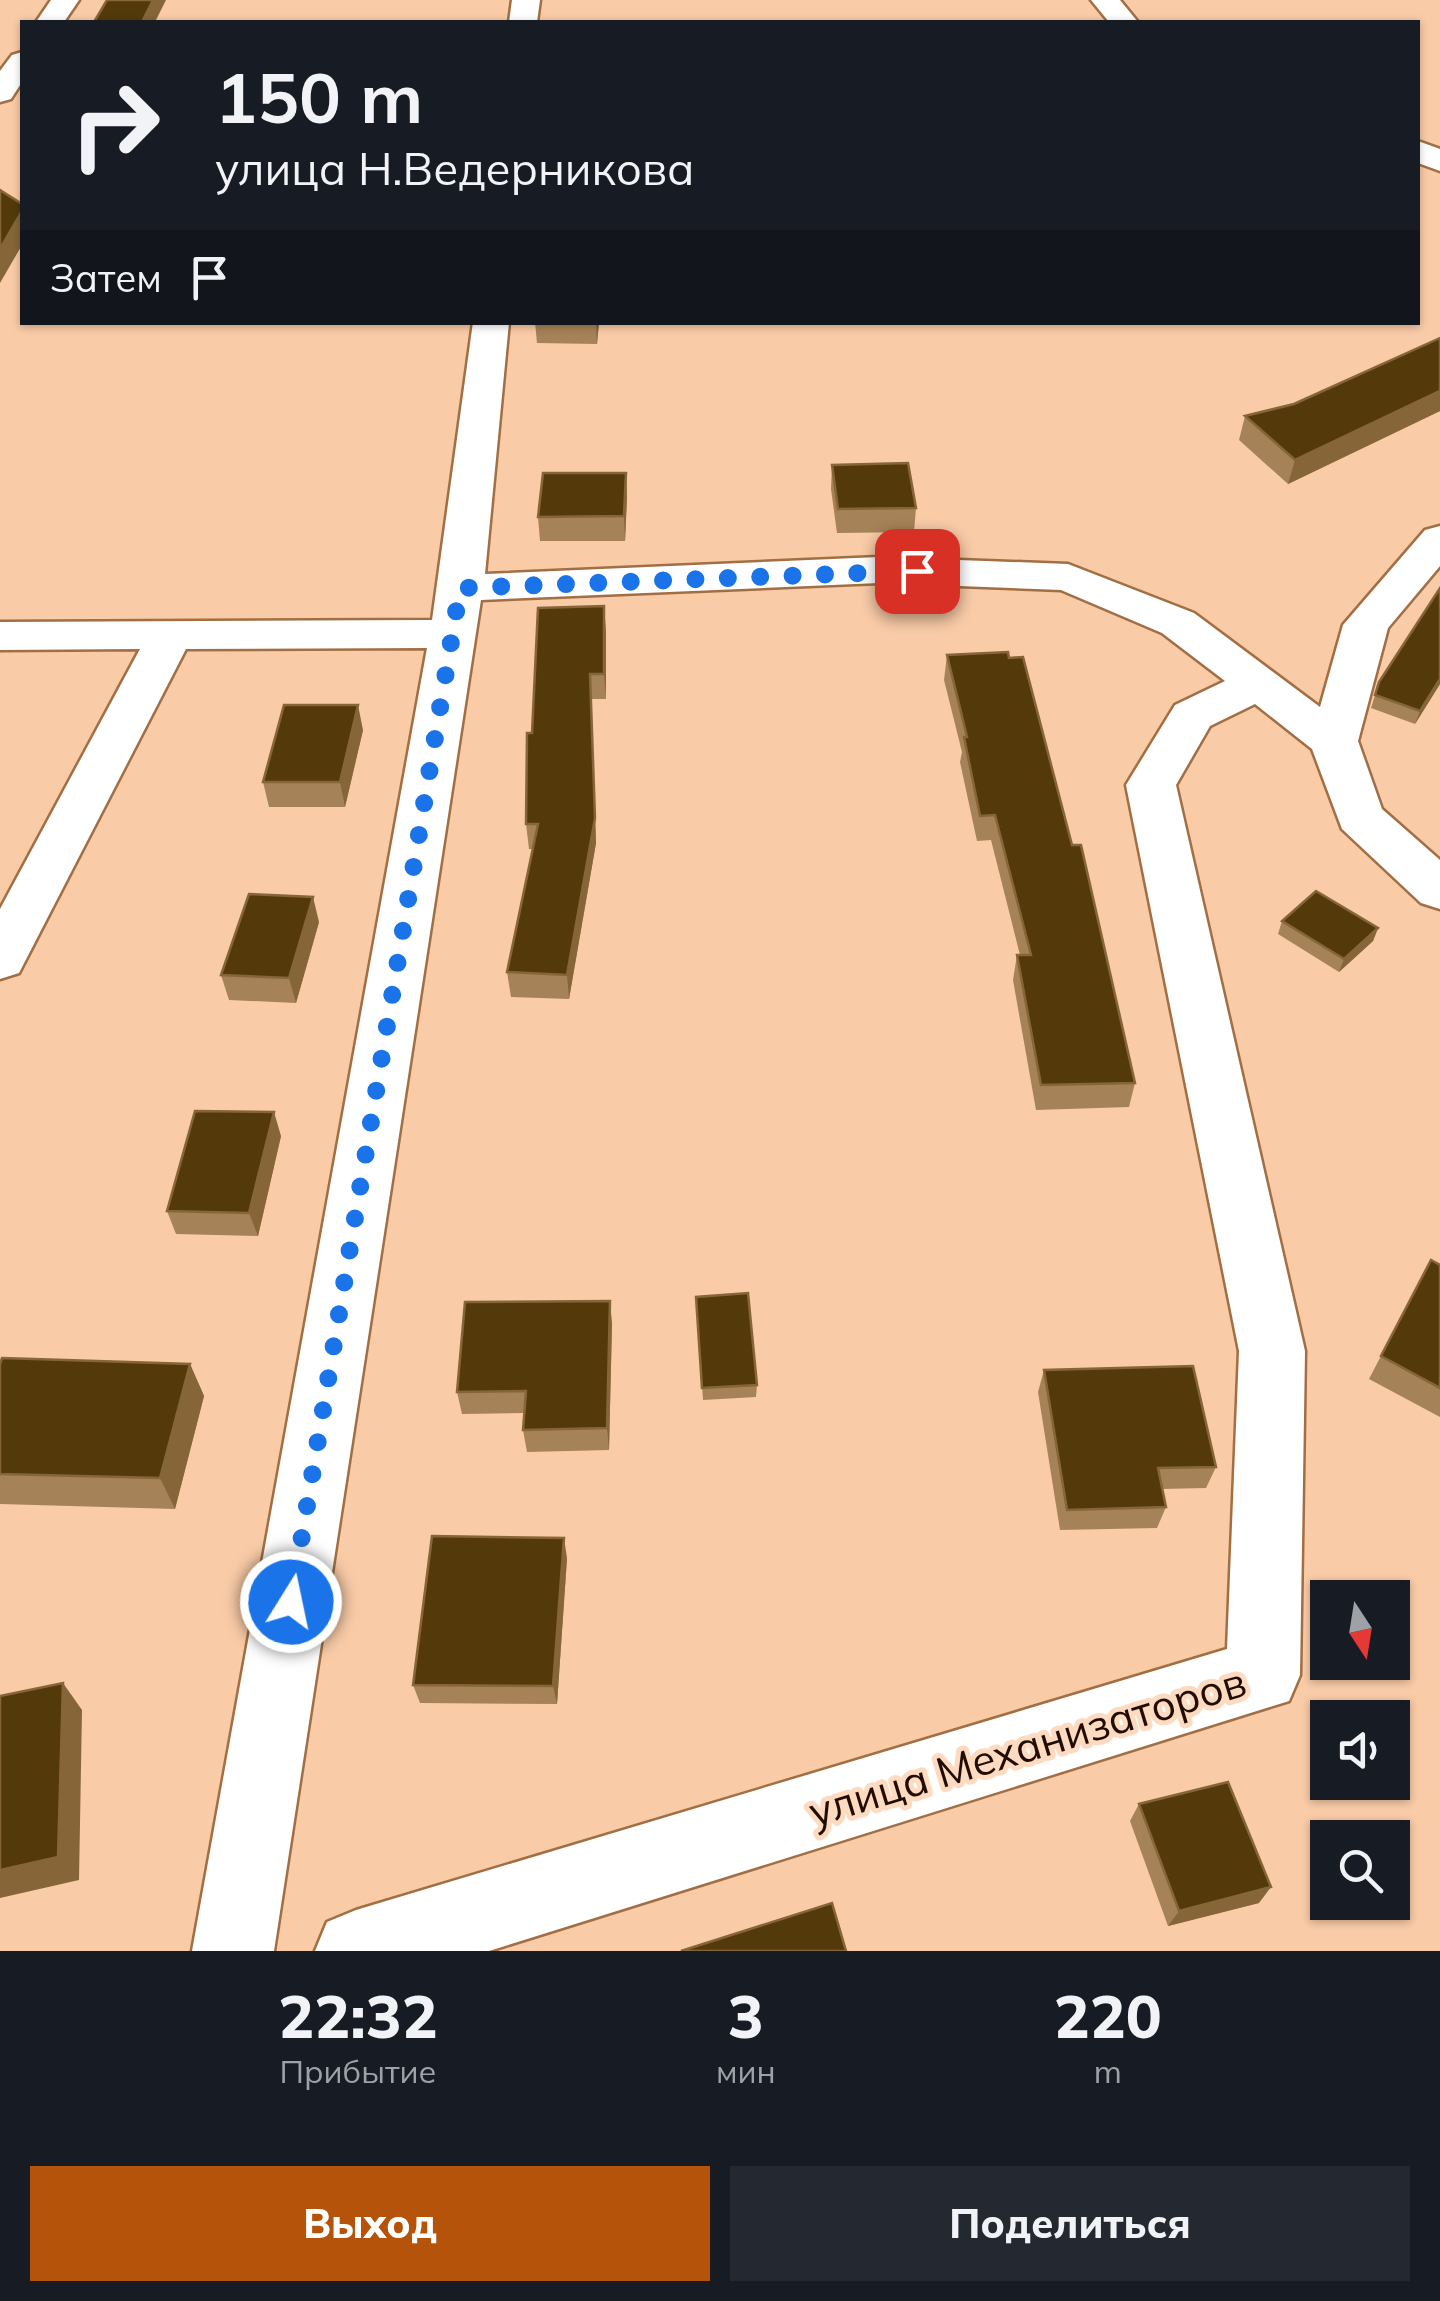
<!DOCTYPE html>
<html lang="ru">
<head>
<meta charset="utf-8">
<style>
  body { margin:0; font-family:Mulish,sans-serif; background:#242831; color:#f1f3f6; height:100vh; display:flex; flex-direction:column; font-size:38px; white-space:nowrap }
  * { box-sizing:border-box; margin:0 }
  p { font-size:32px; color:#9ea1a6 }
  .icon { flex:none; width:55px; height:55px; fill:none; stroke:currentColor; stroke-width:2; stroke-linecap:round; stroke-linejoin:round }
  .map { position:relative; height:1951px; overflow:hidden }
  .side { display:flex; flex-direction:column; background:#171b24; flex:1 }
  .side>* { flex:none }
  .top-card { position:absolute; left:20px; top:20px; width:1400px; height:305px; border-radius:0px; box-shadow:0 2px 8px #0004; background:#171b24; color:#f1f3f6; overflow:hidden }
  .needle { width:65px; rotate:168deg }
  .controls { position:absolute; left:1310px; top:1580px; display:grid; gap:20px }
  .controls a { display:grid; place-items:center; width:100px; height:100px; border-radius:0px; background:#171b24; box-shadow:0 2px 8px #0004; font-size:50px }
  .pin { position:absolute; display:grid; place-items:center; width:85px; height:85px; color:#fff; margin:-42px; border-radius:20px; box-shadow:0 5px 15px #0006 }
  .me { position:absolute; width:110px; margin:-55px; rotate:10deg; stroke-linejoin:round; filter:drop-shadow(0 0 8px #0008) }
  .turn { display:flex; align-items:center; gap:35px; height:210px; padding:0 30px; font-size:45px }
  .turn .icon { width:130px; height:130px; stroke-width:2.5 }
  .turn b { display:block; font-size:70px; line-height:85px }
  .then { display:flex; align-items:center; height:95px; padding:0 30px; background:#0003; gap:20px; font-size:38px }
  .eta { display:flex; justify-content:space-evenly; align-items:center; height:170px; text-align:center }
  .eta b { font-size:60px; font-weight:800; line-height:70px }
  .cta { display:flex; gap:20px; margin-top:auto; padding:20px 30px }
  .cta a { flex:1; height:115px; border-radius:0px; background:#b45309; color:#fff; font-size:40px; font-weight:800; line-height:115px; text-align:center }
  .cta a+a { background:#242831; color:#f1f3f6 }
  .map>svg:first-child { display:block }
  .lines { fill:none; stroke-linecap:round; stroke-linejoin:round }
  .minor-casing { stroke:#a26e43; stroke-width:5 }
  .minor { fill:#fff; fill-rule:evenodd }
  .wall { fill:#a68258 }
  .shaded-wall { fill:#866639 }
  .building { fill:#543a0a; stroke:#866639; stroke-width:2.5 }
  .route { stroke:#1a73e8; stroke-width:18; stroke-dasharray:0 32.4 }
  .labels { text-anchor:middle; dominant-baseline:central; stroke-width:10; stroke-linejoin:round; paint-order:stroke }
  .near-street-label { font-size:42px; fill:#210d00; stroke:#fedbc0 }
</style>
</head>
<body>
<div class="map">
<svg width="1440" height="1951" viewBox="0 0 1440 1951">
  <rect width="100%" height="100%" fill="#f9cba7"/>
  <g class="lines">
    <!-- minor casing -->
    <g class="minor-casing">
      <g id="minor">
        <path d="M51 0H79L64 22H36Z"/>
        <path d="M512 0H540L537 22H509Z"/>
        <path d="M1091 0H1120L1138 22H1109Z"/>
        <path d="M22 52V82L11 99 0 102V71L12 55Z"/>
        <path d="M1418 141 1440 149V171L1418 163Z"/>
        <path d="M473 322H509L485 574 879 557 1068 564 1194 613 1320 707 1343 625 1425 530 1440 526V566L1388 628 1358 741 1382 809 1440 860V909L1421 903 1342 829 1312 749 1255 704 1210 726 1176 785 1305 1351 1300 1675 1289 1701 489 1951H315L327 1922 356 1910 1227 1649 1239 1351 1126 785 1175 705 1225 681 1162 633 1061 590 879 583 481 600 274 1951H192L427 648 186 649 19 973 0 979V909L140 649 0 650V622L432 620Z"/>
      </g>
    </g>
    <!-- minor -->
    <use href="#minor" class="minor"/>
  </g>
  <!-- wall -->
  <g class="wall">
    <path d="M535 322H599L597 344 537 343Z"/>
    <path d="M1440 338V411L1288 484 1239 440 1245 416 1294 404Z"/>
    <path d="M832 465 916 508 914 532 837 533 831 489Z"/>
    <path d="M626 473 627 497 625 541H540L538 517Z"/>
    <path d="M1440 588V684L1415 724 1371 708 1379 682Z"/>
    <path d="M604 606 606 699H591L596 843 569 999 511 997 507 972 533 849H529L526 824 532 733Z"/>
    <path d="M947 655 1135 1083 1129 1107 1036 1110 1013 980 1017 955H1020L991 840 977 841 960 762 962 752 944 680Z"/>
    <path d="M363 730 345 807H269L263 782Z"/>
    <path d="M1282 921 1378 928 1373 941 1339 972 1278 934Z"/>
    <path d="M319 922 296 1003 229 1000 221 975Z"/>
    <path d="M281 1136 258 1236 176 1234 167 1211Z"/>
    <path d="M1431 1260 1440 1265V1417L1369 1379Z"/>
    <path d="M696 1297 757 1385 756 1397 703 1400Z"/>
    <path d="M612 1323 609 1450 527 1452 523 1430 524 1413 462 1414 457 1392Z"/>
    <path d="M0 1364H190L204 1396 175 1509 0 1504Z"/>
    <path d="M1044 1370 1216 1467 1206 1488 1162 1489 1166 1507 1157 1528 1060 1530 1038 1392Z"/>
    <path d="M567 1558 557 1704 420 1703 413 1685Z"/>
    <path d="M1139 1804 1259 1903 1168 1926 1130 1821Z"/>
  </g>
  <!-- shaded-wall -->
  <g class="shaded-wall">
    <path d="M153 0H166L155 22H142Z"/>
    <path d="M22 211V245L0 283V249Z"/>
    <path d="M596 322H599L597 344Z"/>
    <path d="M1440 391V411L1288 484 1295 460Z"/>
    <path d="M626 473 627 497 625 541 624 516Z"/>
    <path d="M604 606 606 631V699L604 674Z"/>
    <path d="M590 674 596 843 569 999 567 975Z"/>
    <path d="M1440 679V684L1415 724 1420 711Z"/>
    <path d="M358 705 363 730 345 807 340 782Z"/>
    <path d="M313 897 319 922 296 1003 289 978Z"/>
    <path d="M1378 928 1373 941 1339 972 1344 959Z"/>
    <path d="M274 1112 281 1136 258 1236 249 1213Z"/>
    <path d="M610 1301 612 1323 609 1450 607 1428Z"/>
    <path d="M190 1364 204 1396 175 1509 160 1478Z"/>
    <path d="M564 1538 567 1558 557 1704 553 1686Z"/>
    <path d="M63 1683 82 1710 79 1880 0 1898V1870Z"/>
    <path d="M1271 1887 1259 1903 1168 1926 1179 1911Z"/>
  </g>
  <!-- building -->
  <g class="building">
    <path d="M107 0H153L142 22H94Z"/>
    <path d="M0 190 22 204V211L0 249Z"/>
    <path d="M1440 338V391L1295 460 1245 416 1294 404Z"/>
    <path d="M908 463 916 508 838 509 832 465Z"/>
    <path d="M543 473H626L624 516 538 517Z"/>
    <path d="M1440 588V679L1420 711 1375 695 1379 682Z"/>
    <path d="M604 606V674H590L595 818 567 975 507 972 538 824H526L527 733H532L538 608Z"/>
    <path d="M1008 652 1009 658 1023 657 1072 845H1081L1135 1083 1041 1085 1017 955H1031L995 815 980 816 964 737H967L947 655Z"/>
    <path d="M284 705H358L340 782H263Z"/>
    <path d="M1316 891 1378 928 1344 959 1282 921Z"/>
    <path d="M249 894 313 897 289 978 221 975Z"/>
    <path d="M195 1111 274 1112 249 1213 167 1211Z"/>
    <path d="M1431 1260 1440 1265V1388L1381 1356Z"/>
    <path d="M748 1293 757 1385 702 1388 696 1297Z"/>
    <path d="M610 1301 607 1428 523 1430 526 1391 457 1392 465 1302Z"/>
    <path d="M2 1358 190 1364 160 1478 0 1474V1364Z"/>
    <path d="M1193 1366 1216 1467 1158 1468 1166 1507 1067 1510 1044 1370Z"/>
    <path d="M432 1536 564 1538 553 1686 413 1685Z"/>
    <path d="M63 1683 58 1857 0 1870V1696Z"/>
    <path d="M1228 1782 1271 1887 1179 1911 1139 1804Z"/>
    <path d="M832 1903 846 1951H681Z"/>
  </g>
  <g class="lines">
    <!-- route -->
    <path class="route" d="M291 1602 460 588 917 571"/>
  </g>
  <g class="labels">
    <!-- near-street labels -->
    <g class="near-street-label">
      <text transform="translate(1027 1746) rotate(-17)">улица Механизаторов</text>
    </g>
  </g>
</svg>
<div class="controls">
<a><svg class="needle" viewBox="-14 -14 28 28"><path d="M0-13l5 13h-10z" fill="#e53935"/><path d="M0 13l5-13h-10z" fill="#9ea1a6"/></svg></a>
<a><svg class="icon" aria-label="sound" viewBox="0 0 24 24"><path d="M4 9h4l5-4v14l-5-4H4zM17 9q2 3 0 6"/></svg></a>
<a><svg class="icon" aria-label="search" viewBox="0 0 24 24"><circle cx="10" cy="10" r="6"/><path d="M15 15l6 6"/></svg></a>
</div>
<div class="pin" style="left:917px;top:571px;background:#d93025"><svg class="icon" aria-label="arrive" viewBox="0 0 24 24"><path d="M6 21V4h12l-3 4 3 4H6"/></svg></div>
<svg class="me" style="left:291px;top:1602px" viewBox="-20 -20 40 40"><circle r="17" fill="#1a73e8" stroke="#fff" stroke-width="3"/><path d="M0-11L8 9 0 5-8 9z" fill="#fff"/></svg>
<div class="top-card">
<div class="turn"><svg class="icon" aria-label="right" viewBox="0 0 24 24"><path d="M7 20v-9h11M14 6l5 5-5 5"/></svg><div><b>150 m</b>улица Н.Ведерникова</div></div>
<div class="then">Затем<svg class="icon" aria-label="arrive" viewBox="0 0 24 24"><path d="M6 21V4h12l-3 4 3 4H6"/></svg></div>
</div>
</div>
<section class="side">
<div class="eta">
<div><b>22:32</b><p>Прибытие</p></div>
<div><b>3</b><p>мин</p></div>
<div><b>220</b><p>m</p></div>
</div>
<div class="cta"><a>Выход</a><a>Поделиться</a></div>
</section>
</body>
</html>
